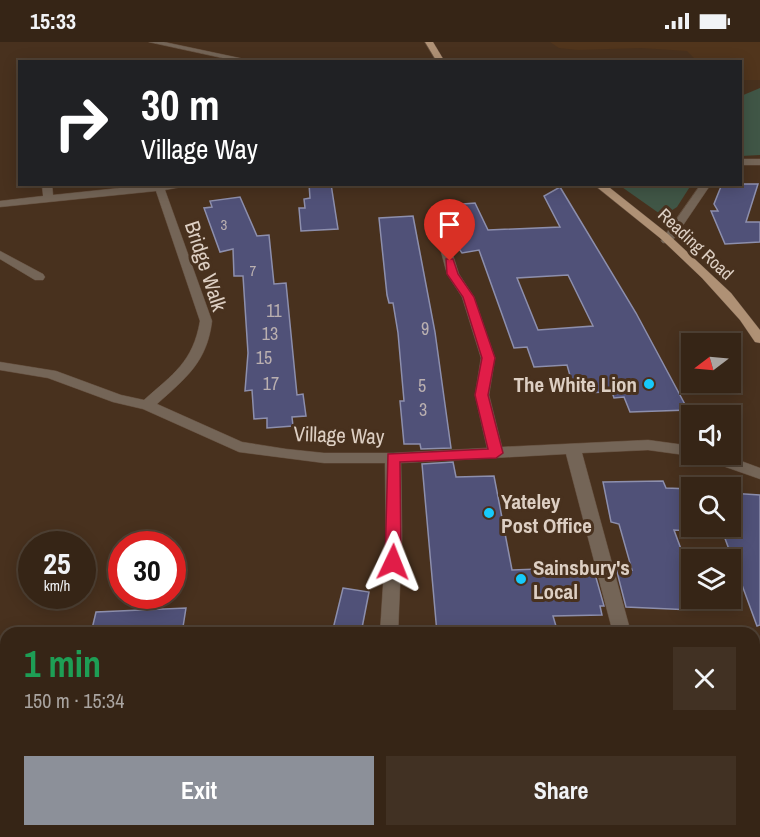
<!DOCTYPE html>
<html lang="en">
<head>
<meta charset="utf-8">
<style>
  body { margin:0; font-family:"Archivo Narrow",sans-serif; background:#413123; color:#f1f3f6; height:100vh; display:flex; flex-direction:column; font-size:22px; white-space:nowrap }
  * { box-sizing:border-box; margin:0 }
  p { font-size:20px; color:#aaa5a1 }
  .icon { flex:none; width:33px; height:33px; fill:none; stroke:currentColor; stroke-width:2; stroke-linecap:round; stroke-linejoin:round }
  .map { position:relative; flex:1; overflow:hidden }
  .side { position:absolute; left:0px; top:585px; width:760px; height:210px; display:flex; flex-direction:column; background:#362516; border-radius:18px 18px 0 0; box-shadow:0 3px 15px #0003,0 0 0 2px #504235 }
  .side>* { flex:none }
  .banner { position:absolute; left:18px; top:18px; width:724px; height:126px; border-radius:0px; box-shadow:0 3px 15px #0003,0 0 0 2px #504235; background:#202124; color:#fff; overflow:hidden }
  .needle { width:39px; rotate:254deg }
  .tools { position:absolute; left:681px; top:291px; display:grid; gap:12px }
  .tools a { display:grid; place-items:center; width:60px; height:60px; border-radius:0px; background:#362516; box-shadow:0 3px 15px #0003,0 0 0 2px #504235; font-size:30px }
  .speed { position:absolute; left:18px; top:489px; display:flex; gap:12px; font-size:30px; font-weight:700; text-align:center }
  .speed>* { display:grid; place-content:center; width:78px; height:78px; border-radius:50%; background:#362516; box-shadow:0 3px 15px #0003,0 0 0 2px #504235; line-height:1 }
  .speed small { font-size:15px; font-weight:400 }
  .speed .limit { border:9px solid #d22; background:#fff; color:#111 }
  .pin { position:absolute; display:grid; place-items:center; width:51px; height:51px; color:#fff; margin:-62px -26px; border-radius:50% 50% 50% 0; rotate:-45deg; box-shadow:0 0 6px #0007 }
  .pin .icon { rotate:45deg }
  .me { position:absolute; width:66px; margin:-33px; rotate:2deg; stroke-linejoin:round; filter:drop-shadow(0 0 4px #0008) }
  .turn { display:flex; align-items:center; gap:21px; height:126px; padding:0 24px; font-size:27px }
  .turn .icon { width:78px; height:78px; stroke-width:2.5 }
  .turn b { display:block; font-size:42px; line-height:51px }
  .round { display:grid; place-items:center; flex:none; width:63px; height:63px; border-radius:0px; background:#413123 }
  .summary { display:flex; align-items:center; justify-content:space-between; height:102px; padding:0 24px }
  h1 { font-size:36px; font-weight:700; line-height:45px; color:#1e9e55 }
  .action { display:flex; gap:12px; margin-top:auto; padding:12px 24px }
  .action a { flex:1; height:69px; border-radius:0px; background:#8c9099; color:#fff; font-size:24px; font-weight:700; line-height:69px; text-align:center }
  .action a+a { background:#413123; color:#f1f3f6 }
  .status { display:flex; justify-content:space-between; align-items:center; height:42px; padding:0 30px; background:#362516; direction:ltr }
  .status svg { height:16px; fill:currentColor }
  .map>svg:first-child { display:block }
  .built { fill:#51351c }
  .green { fill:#405646 }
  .building { fill:#505178; stroke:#8d8fad; stroke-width:1.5; fill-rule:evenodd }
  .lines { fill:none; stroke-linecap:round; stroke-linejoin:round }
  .minor-casing { stroke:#634d3c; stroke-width:1 }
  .major-casing { stroke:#634d3c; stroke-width:1 }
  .minor { fill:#746557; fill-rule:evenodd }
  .major { fill:#af9175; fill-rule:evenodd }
  .route { fill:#e11d48; stroke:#92132f; stroke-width:1.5 }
  .poi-dot { fill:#17cafb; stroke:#48311e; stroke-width:2 }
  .labels { text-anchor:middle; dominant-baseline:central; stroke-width:6; stroke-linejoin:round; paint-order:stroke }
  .far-number-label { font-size:15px; fill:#bab0b0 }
  .far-street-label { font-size:18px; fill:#ddcfc3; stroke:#48311e }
  .number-label { font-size:18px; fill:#bab0b0 }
  .street-label { font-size:21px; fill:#ddcfc3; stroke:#48311e }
  .poi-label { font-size:21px; font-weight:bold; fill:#ddcfc3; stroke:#48311e; text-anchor:start }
</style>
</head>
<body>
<div class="status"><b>15:33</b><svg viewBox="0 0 49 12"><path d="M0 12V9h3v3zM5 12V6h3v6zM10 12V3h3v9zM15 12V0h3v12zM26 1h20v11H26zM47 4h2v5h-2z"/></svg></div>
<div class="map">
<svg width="760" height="795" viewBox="0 0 760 795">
  <rect width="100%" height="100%" fill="#48311e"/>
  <!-- built -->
  <path class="built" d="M550 0H760V38H741V20L697 19 687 9 641 6 578 8 559 6Z"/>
  <!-- green -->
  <g class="green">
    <path d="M760 46V113L741 114V54Z"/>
    <path d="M619 143 691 142V143L677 165 663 174Z"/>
  </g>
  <!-- building -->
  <g class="building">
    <path d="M309 142H331L338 187 301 189 299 166H305L304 157 310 156Z"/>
    <path d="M722 142H758L746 180H760V200L725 202 711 169H718L714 162Z"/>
    <path d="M560 145 636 271 688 368 630 370 624 355 614 356 612 350 575 351 567 323 534 325 527 305 514 306 479 208 462 211 431 169 440 168 438 164 475 161 488 188 560 185 544 154ZM568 233 593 284 538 288 517 236Z"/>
    <path d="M240 155 257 194 269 193 274 242 286 241 297 353 303 352 306 374 292 375 293 384 267 386V376L254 377 252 348 245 349 248 311 243 234H234L233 207 220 210 204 166 212 165 210 159Z"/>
    <path d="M413 174 435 290 451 406 421 407 420 402H404L400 359H404L398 291 393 261H389L387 253 379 176Z"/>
    <path d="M453 420 456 435 494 434 512 528 593 525 604 564H600L602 573 553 574 558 591H437L422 422Z"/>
    <path d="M663 439 666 446 692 447V484H730V451L760 453V583L757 584 723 491 674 488 692 537V568L626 565 616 526 632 528 619 482 611 480 603 440Z"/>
    <path d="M343 546 369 550 361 591H332Z"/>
    <path d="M186 566 182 591H91L96 570Z"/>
  </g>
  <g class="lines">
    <!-- minor casing -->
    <g class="minor-casing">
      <g id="minor">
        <path d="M149 0H164L258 20H241Z"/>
        <rect x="741" y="117" width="19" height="6"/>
        <path d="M42 142H52L53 153 158 142H197L165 148 212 279C207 320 186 336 157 362L242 400 286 407 324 411H393L487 406 475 353 481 316 462 255 447 232 440 206 442 204H450L459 232 474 255 495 316 489 353 502 405 648 398 692 404V412H697L692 414 648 408 582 411 631 591H613L566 412 401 421 402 497 398 591H380L386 497 385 421H324L239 410 143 367 113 360 48 336 0 328V320L56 329 121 353 144 358C173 332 193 320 200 279L156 149 0 165V159L43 154Z"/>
        <path d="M701 142H711L671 201H663L661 199Z"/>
        <path d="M0 209 43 232 45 235 43 238H35L0 217Z"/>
        <path d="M698 412H722L760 426V437L700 416Z"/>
        <path d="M0 616 6 618V634L0 632Z"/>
        <path d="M138 789H160L158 795H136Z"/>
      </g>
    </g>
    <!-- major casing -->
    <g class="major-casing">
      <g id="major">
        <path d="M425 0H433L445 20H437Z"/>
        <path d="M593 142H605L668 192 731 251 760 288V301L755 300 740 278 702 236 660 196Z"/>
      </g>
    </g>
    <!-- minor -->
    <use href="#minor" class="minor"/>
    <!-- major -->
    <use href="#major" class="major"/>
  </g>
  <!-- route -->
  <path class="route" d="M446 217H453L458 232 474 255 495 316 488 353 503 411 496 416 400 420 401 520 393 526 385 520 388 412 488 407 475 353 482 316 463 255 447 232Z"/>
  <!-- markers -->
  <g class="poi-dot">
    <circle cx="649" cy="342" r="6"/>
    <circle cx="489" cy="471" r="6"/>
    <circle cx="521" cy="537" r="6"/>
  </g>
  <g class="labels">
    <!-- far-number labels -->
    <g class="far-number-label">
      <text x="224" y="182">3</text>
      <text x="253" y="228">7</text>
    </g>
    <!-- far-street labels -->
    <g class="far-street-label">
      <text transform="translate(696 202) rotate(43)">Reading Road</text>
    </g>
    <!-- number labels -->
    <g class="number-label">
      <text x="274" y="268">11</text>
      <text x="425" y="286">9</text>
      <text x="270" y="291">13</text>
      <text x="264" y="315">15</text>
      <text x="271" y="341">17</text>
      <text x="422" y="343">5</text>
      <text x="423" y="367">3</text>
    </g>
    <!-- street labels -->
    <g class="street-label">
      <text transform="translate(206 224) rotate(72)">Bridge Walk</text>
      <text transform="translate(339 393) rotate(2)">Village Way</text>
    </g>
    <!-- poi labels -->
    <g class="poi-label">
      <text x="637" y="342" text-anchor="end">The White Lion</text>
      <text x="501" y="459">Yateley<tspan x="501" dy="24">Post Office</tspan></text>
      <text x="533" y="525">Sainsbury's<tspan x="533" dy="24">Local</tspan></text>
    </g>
  </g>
</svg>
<div class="tools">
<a><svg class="needle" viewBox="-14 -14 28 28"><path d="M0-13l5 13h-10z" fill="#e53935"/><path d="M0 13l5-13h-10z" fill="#aaa5a1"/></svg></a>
<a><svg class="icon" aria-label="sound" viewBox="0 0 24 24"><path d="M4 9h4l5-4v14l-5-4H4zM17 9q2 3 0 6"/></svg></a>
<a><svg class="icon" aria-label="search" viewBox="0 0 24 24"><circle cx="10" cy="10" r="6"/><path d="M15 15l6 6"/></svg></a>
<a><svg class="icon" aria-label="layers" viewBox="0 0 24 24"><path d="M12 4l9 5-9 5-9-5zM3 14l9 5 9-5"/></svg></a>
</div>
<div class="speed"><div>25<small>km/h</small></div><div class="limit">30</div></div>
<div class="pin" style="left:450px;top:219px;background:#d93025"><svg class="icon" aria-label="arrive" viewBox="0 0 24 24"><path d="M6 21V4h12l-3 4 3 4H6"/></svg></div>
<svg class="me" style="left:393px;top:520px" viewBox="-20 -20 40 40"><path d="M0-17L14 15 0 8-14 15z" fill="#e11d48" stroke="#fff" stroke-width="4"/></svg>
<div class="banner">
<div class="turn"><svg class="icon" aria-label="right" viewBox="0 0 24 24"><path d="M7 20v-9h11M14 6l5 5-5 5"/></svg><div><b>30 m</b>Village Way</div></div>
</div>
<section class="side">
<div class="summary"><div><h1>1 min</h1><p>150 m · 15:34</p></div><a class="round"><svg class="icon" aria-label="close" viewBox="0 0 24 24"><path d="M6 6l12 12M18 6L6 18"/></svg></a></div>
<div class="action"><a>Exit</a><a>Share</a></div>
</section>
</div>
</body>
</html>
